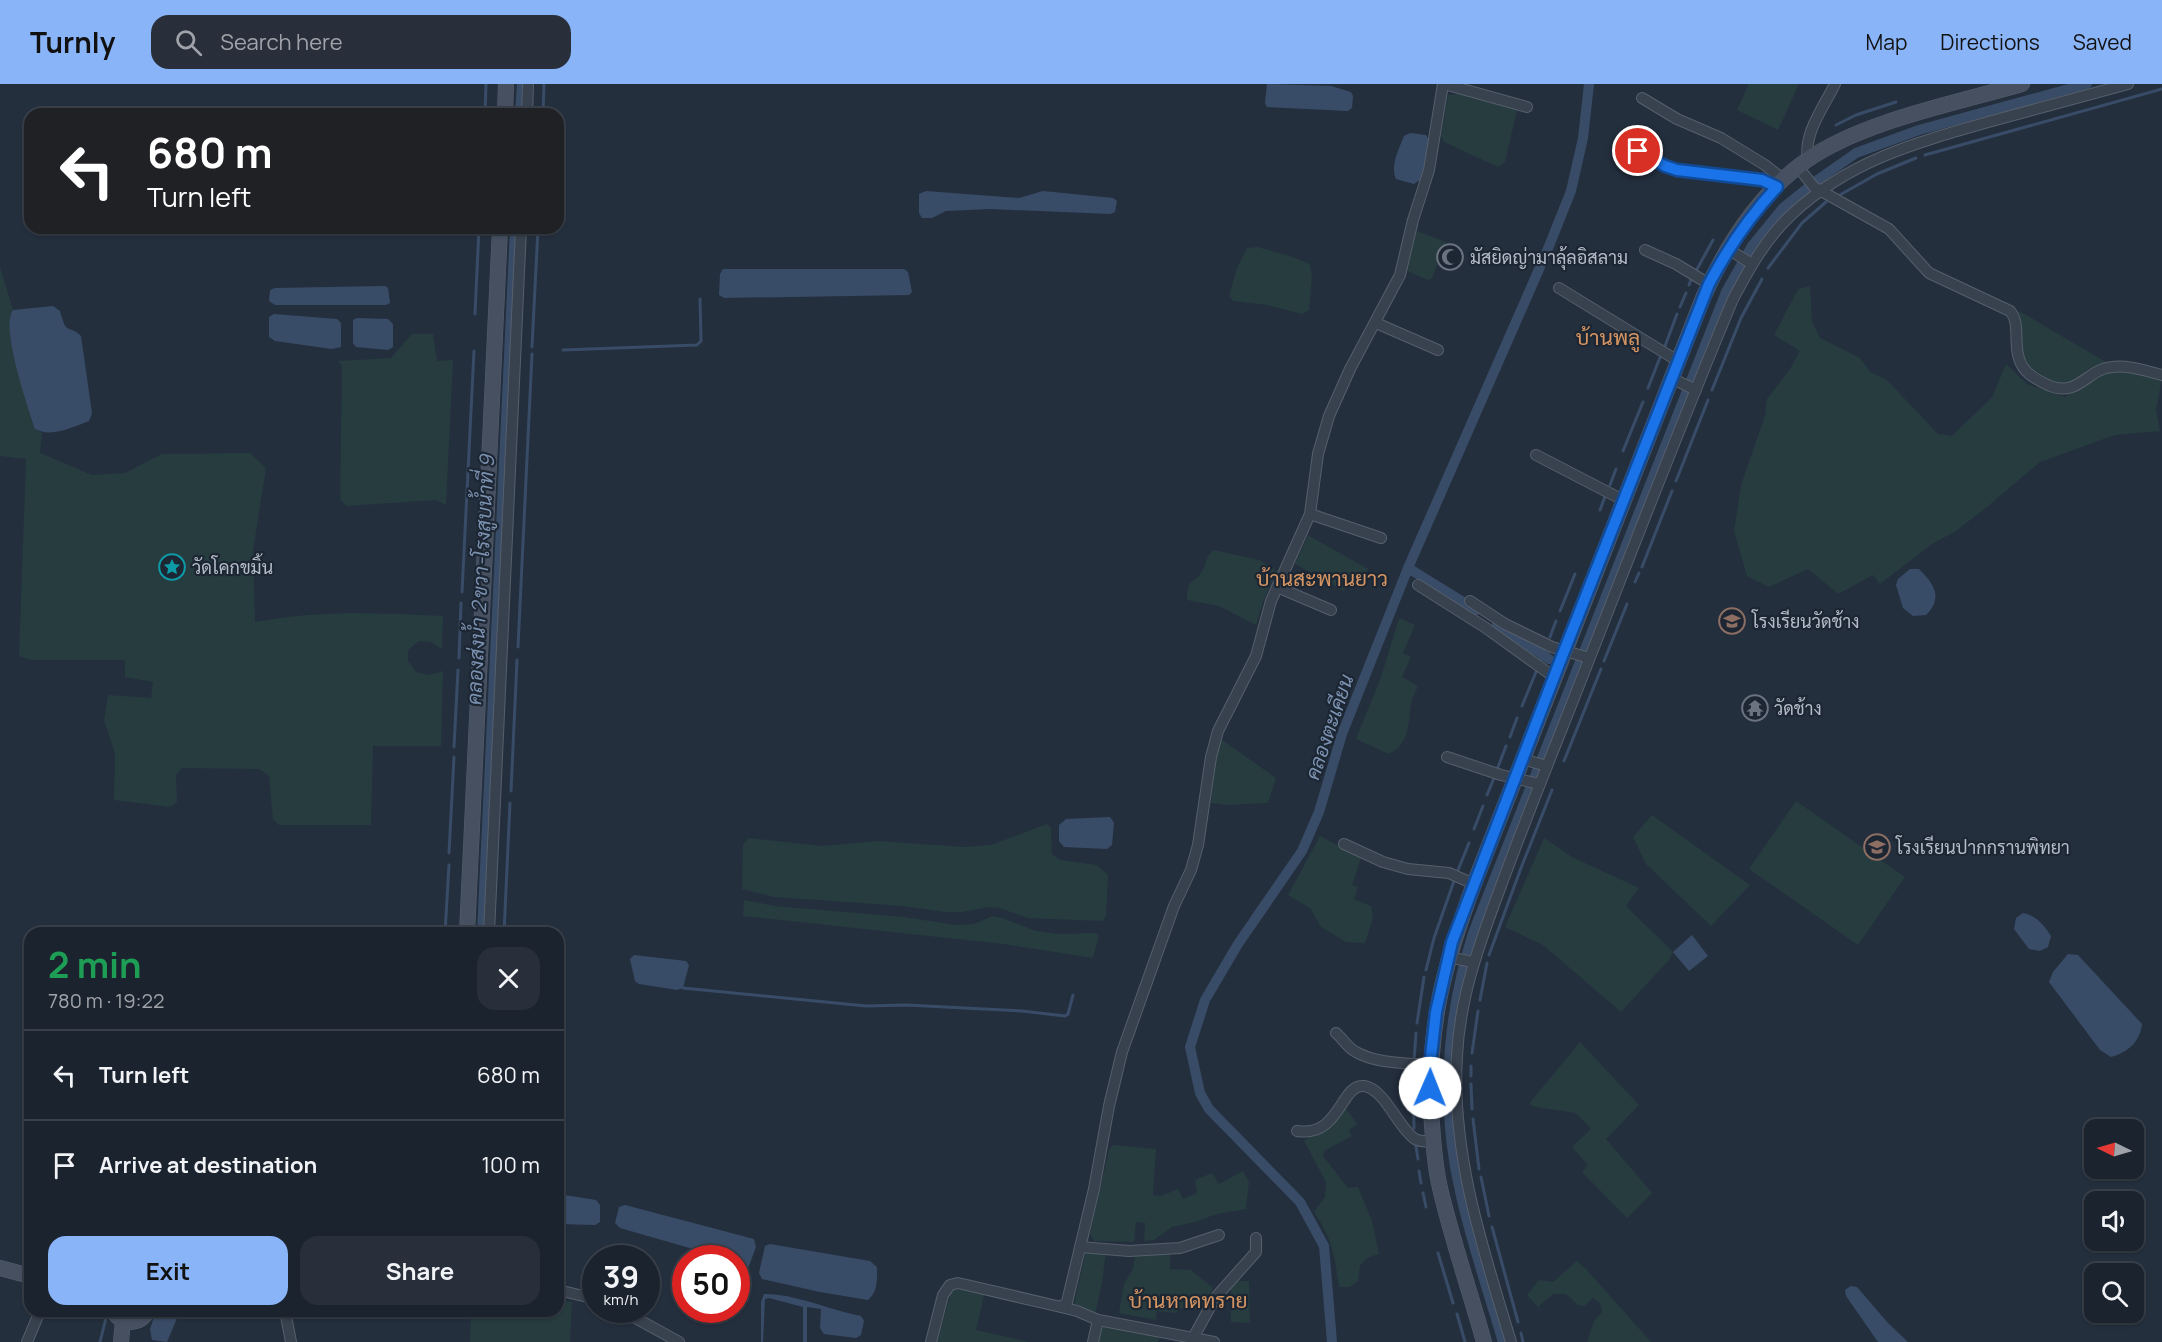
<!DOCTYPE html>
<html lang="en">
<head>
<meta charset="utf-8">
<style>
  body { margin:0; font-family:Manrope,Sarabun,sans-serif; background:#282f3a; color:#f1f3f6; height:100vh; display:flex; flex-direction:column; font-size:22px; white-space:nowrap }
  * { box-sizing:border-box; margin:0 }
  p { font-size:20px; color:#a0a4aa }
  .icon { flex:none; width:33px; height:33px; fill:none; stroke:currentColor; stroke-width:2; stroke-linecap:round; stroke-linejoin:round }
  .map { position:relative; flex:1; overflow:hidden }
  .sheet { position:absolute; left:24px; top:843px; width:540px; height:390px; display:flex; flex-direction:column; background:#1b232e; border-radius:18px; box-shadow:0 2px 4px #0004,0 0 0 2px #39404a }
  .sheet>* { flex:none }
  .hud { position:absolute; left:24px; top:24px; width:540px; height:126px; border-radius:18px; box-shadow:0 2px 4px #0004,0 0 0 2px #39404a; background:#202124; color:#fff; overflow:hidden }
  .needle { width:39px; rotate:275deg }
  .tools { position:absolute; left:2084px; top:1035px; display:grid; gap:12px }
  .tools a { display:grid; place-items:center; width:60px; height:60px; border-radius:12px; background:#1b232e; box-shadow:0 2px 4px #0004,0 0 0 2px #39404a; font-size:30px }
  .speed { position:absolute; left:582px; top:1161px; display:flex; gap:12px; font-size:30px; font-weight:700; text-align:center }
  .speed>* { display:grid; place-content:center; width:78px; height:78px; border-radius:50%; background:#1b232e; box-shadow:0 2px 4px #0004,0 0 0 2px #39404a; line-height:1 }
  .speed small { font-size:15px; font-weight:400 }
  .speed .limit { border:9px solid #d22; background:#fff; color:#111 }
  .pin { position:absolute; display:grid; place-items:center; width:51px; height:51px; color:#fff; margin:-26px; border:3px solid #fff; border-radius:50%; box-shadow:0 2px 6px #0007 }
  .me { position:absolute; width:66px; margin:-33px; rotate:1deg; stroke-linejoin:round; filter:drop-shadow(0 0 4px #0008) }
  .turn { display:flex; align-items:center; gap:21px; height:126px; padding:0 24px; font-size:27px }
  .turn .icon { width:78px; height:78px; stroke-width:2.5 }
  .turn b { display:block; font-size:42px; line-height:51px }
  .round { display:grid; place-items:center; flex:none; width:63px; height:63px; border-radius:18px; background:#282f3a }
  .head { display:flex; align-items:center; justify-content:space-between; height:102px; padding:0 24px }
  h1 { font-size:36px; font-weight:700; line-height:45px; color:#1e9e55 }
  .cta { display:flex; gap:12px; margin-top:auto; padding:12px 24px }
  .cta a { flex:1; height:69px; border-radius:18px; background:#8ab4f8; color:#111; font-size:24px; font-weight:700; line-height:69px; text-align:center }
  .cta a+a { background:#282f3a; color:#f1f3f6 }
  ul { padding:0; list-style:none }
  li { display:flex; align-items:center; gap:18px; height:90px; padding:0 24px; border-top:2px solid #39404a }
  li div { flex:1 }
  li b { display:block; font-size:22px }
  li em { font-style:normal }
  header { display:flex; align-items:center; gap:36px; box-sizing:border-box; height:84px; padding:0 30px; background:#8ab4f8; color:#111 }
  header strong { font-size:28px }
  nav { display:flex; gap:33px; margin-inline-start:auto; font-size:21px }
  .search { width:420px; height:54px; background:#282f3a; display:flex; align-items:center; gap:15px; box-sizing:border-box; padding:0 21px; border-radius:18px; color:#a0a4aa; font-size:22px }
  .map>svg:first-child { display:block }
  .green { fill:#263c3f }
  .water { fill:#394c67 }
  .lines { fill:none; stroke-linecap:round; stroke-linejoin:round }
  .stream { stroke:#394c67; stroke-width:3 }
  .canal { stroke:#394c67; stroke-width:10 }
  .street-casing { stroke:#565f6c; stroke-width:12 }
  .secondary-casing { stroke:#565f6c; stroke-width:16 }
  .street { stroke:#38414e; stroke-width:10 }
  .secondary { stroke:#465061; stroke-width:15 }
  .route-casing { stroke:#114b97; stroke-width:15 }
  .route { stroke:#1a73e8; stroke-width:10 }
  .labels { text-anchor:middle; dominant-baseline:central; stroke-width:4.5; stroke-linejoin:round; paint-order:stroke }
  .poi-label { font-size:18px; fill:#b4bcc9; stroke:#1d2633; text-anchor:start }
  .water-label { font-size:20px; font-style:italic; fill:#7c92b1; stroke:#1d2633 }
  .quarter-label { font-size:21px; fill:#d59563; stroke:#1d2633 }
</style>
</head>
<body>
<header>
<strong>Turnly</strong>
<div class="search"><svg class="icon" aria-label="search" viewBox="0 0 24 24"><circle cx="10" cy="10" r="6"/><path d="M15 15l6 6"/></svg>Search here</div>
<nav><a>Map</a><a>Directions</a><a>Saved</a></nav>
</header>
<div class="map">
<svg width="2162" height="1258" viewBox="0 0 2162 1258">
  <rect width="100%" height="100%" fill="#242f3e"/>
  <!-- green -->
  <g class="green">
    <path d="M1749 0H1799L1778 46 1737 26Z"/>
    <path d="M1458 10 1517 26 1505 78 1498 83 1444 58 1441 52 1448 11Z"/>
    <path d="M1414 146 1446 158 1432 194 1428 196 1405 186Z"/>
    <path d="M1258 163 1293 173 1310 180 1312 193 1309 226 1302 230 1267 221 1233 217 1229 212 1237 184 1247 164Z"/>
    <path d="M0 183 13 226 10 231 35 345 42 349 40 369 92 391 125 389 162 370 250 369 266 384 253 467 255 538C321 526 377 529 443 532L442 565 431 558 419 557 408 566V577L416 588 429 591 443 587 441 662H373L371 741H279L273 735 269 692 259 685 182 684 176 691 177 718 171 723 114 716 115 670 104 636 108 611 151 614 153 598 125 593V576H31L19 572 26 375 0 372Z"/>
    <path d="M1810 202 1812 238 1820 254 1860 274 1870 288 1887 296 1938 350 1952 352 1992 313 2006 280 2027 300 2065 313 2106 287 2122 286 2162 294 2156 326 2160 347 2115 351 2040 378 1987 423 1956 447 1932 460 1880 500 1873 491 1838 510 1808 485 1769 503 1747 492 1734 447 1741 401 1765 332 1767 315 1790 285 1800 267 1774 251 1798 205Z"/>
    <path d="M2019 227 2106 278 2070 300 2054 299 2030 283 2023 270Z"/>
    <path d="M412 250H433L437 277 453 276 446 421 436 416 346 422 340 415 342 282 338 277 391 274Z"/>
    <path d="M1308 451 1368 485 1364 494 1353 489 1344 507 1295 480Z"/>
    <path d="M1214 466 1259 476 1277 487 1264 515 1256 541 1219 522 1187 516C1187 493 1195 500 1202 487 1207 479 1205 472 1214 466Z"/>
    <path d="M1399 534 1415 541 1403 569 1411 573 1402 593 1418 602C1416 608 1412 614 1411 620 1408 640 1410 659 1389 670L1356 655 1381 593Z"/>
    <path d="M1221 655 1276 694 1268 719 1226 721 1211 719 1216 671Z"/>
    <path d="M1796 717 1905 793 1858 861 1749 785Z"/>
    <path d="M1652 731 1750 801 1711 842 1646 780 1633 753Z"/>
    <path d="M1047 740 1051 744 1052 770 1060 776 1097 781 1108 791 1106 832 1102 837 1028 834 999 824 989 823 962 828H945L903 822 774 813 742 805 743 761 748 754 822 762 878 757 965 763 991 761Z"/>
    <path d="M1320 752 1361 774 1352 801 1358 803 1354 815 1371 822 1373 834 1365 859 1346 858 1321 843 1311 825 1288 811Z"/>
    <path d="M1544 754 1572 773 1639 804 1626 822 1673 868 1669 876 1621 928 1543 861 1505 843Z"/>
    <path d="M744 816 775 822 904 833 956 841 974 840 993 832 1005 835 1036 847 1057 850 1095 849 1099 851 1093 874 1004 860 743 832Z"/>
    <path d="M1580 958 1639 1021 1606 1055 1652 1109 1627 1134 1582 1088 1588 1081 1572 1063 1591 1045 1576 1029 1535 1023 1529 1020Z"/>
    <path d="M1345 1023 1357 1040 1349 1046 1352 1052 1324 1067 1323 1072 1348 1104 1358 1103 1372 1137 1379 1170 1369 1173 1360 1181 1358 1197 1350 1203H1339C1334 1169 1333 1157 1314 1128L1325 1113 1326 1098 1304 1057Z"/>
    <path d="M1113 1061 1156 1065 1153 1111 1161 1112 1178 1105 1183 1115 1197 1109 1195 1096 1212 1089 1219 1100 1243 1087 1249 1098 1246 1125 1217 1130 1195 1138 1172 1143 1154 1156 1144 1157 1145 1139 1136 1138 1134 1158 1094 1157 1090 1150 1109 1066Z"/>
    <path d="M1086 1166 1106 1167 1102 1199 1094 1235 1072 1230Z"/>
    <path d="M1170 1167V1185L1191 1186 1213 1204 1201 1226 1178 1224 1177 1229 1157 1227 1156 1236 1119 1229 1124 1200 1133 1185 1136 1168Z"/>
    <path d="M1577 1177 1585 1184 1651 1258H1587L1594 1237 1602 1228 1600 1219 1593 1214 1585 1222 1578 1221 1566 1210H1553L1538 1223 1527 1211 1539 1196 1553 1198Z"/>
    <path d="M1236 1197H1249L1250 1239 1231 1238V1201Z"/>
    <path d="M961 1201 985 1207 976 1246 1029 1258H937L952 1205Z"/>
    <path d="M558 1217 572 1218 570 1258H470L471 1227H558Z"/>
    <path d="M1114 1238 1160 1248 1158 1258H1098L1101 1243 1113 1245Z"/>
  </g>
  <!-- water -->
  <g class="water">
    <path d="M1267 0 1331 2 1351 8 1353 12 1352 24 1348 27 1267 23 1265 19Z"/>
    <path d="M1410 49 1426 51 1430 58 1421 95 1414 100 1396 95C1390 81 1399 65 1404 52Z"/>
    <path d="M926 107 1019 114 1043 107 1113 114 1117 117 1115 128 1110 130 990 125 946 127 932 134H922L919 129V110Z"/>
    <path d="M723 185H904L908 188 912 208 909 211 724 214 719 211 720 190Z"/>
    <path d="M385 202 388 204 390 219 386 221H275L269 217 270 206 275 204Z"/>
    <path d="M53 222 60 227C67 253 67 239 81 252L92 329 89 337C73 343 51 354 35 345 28 323 0 243 13 226Z"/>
    <path d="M274 230 337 235 341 239V263L332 265 275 257 269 253V233Z"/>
    <path d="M357 234 388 235 393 240V263L388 266 356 263 353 259V236Z"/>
    <path d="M1910 485H1919C1933 499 1944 513 1926 531L1913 532 1903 524 1896 501 1898 495Z"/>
    <path d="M1110 733 1114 739 1112 761 1107 765 1064 763 1059 757V741L1066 735Z"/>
    <path d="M2023 829C2037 832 2044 841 2051 852L2048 863 2040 867 2029 865 2014 845 2016 834Z"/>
    <path d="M1692 851 1708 872 1689 887 1673 868Z"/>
    <path d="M2068 870 2078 871 2142 940C2140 958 2128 968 2111 973L2100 966 2049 898 2053 888Z"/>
    <path d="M634 871 686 877 689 881 683 904 677 906 639 900 635 897 630 875Z"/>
    <path d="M558 1110 596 1116 600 1121V1138L595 1141 558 1140Z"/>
    <path d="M625 1121 754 1155 756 1163 744 1195 737 1197 736 1174H704L700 1167 620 1144 615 1139 619 1123Z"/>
    <path d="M770 1160 870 1177 877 1183C877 1195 878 1208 868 1216L820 1208 762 1195 759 1189 765 1162Z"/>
    <path d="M1851 1202 1857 1203 1888 1239 1908 1258H1878L1846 1212 1845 1206Z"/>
    <path d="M764 1210C797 1210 829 1226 861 1232L864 1237 861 1251 856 1254 824 1250 820 1244 821 1225 807 1223V1258H803V1223L769 1214 765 1215 763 1258H761V1218Z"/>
    <path d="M156 1227H180L167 1258 152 1256 150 1245Z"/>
  </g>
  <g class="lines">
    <!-- stream -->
    <g class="stream">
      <path d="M485 30 486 0"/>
      <path d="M543 30 544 0"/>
      <path d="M1836 41 1856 31 1896 18"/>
      <path d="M1925 71 2162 5"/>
      <path d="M1838 112 1877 90 1916 74"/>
      <path d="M1768 184 1802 139 1826 118"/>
      <path d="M1696 187 1713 156"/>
      <path d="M1689 201 1692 193"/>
      <path d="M1680 223 1686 209"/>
      <path d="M475 230 479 144"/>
      <path d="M1665 262 1677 230"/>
      <path d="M532 263 538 144"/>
      <path d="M563 266 697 261 701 257 700 215"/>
      <path d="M1648 304 1661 271"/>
      <path d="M1712 306 1741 234 1762 195"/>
      <path d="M1623 367 1643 318"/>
      <path d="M1676 397 1708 316"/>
      <path d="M1610 401 1616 385"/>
      <path d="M1600 426 1606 410"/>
      <path d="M1642 483 1672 407"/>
      <path d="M1635 498 1639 489"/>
      <path d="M462 508 474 267"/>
      <path d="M1560 527 1575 490"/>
      <path d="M1550 553 1556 537"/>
      <path d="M518 563 532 270"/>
      <path d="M459 574 461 519"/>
      <path d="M1541 575 1545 565"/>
      <path d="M1604 577 1627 520"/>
      <path d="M1522 622 1536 588"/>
      <path d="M1510 653 1517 634"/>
      <path d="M454 663 458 586"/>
      <path d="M1564 677 1601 585"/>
      <path d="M1498 683 1506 662"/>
      <path d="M511 707 517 576"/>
      <path d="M1487 711 1494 694"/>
      <path d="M1474 745 1483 722"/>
      <path d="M449 769 454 673"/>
      <path d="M1458 786 1469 759"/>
      <path d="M445 849 449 781"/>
      <path d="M504 849 510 719"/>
      <path d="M1489 871 1521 784 1552 706"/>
      <path d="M1426 886 1434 854 1454 797"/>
      <path d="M683 904 866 922 906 921 1022 927 1065 932 1068 930 1073 911"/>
      <path d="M1480 916 1487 879"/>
      <path d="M1417 939 1424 893"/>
      <path d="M1472 969 1478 927"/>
      <path d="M1414 977 1416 949"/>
      <path d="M1413 983 1414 1044"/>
      <path d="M1471 992V982"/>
      <path d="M1471 1000 1472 1025"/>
      <path d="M1473 1035 1479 1085"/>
      <path d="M1416 1062 1418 1075"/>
      <path d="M1419 1087 1421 1099"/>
      <path d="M1481 1093 1489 1132"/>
      <path d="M1423 1109 1426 1123"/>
      <path d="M1492 1143 1518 1238"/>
      <path d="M1438 1169 1453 1219"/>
      <path d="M1457 1230 1465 1258"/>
      <path d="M1521 1249 1523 1258"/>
      <path d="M100 1258 107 1230"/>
    </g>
    <!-- canal -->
    <g class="canal">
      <path d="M520 30 522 0"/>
      <path d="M1408 484 1476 526"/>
      <path d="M1497 540 1549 575"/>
      <path d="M482 849 515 144"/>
      <path d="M1332 1258 1324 1162 1300 1118 1209 1025 1200 1009 1190 963 1205 916 1238 860 1302 767 1319 728 1342 650 1408 484 1547 167 1571 107 1583 54 1589 0"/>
      <path d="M1503 1258C1489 1210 1472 1161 1461 1112 1440 1024 1446 935 1473 849L1726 208 1752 162 1783 124 1819 95 1856 69 1919 46 2087 0"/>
    </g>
    <!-- street casing -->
    <g class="street-casing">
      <g id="street">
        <path d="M1444 0 1527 23"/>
        <path d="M1642 14 1677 35 1721 54 1765 81 1784 96"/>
        <path d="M527 30 528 0"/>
        <path d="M1629 59C1643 72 1658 80 1677 86L1762 96 1777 103"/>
        <path d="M1808 76C1803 49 1824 23 1835 0"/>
        <path d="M1798 83 1814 103 1889 145 1929 189 2010 227C2023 241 2009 268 2026 287 2033 294 2041 298 2050 302 2079 313 2087 285 2112 283 2129 281 2146 287 2162 291"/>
        <path d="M1728 165 1752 180"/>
        <path d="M1645 166 1676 180 1709 200"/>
        <path d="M1559 204 1678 277"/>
        <path d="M1376 239 1438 266"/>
        <path d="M1671 294 1696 306"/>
        <path d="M1536 371 1623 416"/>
        <path d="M1310 430 1381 454"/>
        <path d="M1418 501 1486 544 1554 593"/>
        <path d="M1277 503 1331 526"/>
        <path d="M1470 517 1505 540 1552 563 1589 574"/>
        <path d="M1447 673 1501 691 1539 700"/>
        <path d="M1522 675 1547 682"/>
        <path d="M1344 760 1383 778 1408 785 1449 789 1474 800"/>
        <path d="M489 849 521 144"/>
        <path d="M1448 873 1473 878"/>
        <path d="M1336 949C1343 955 1348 964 1356 968 1377 980 1407 979 1430 981"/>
        <path d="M1430 1004 1456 1003"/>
        <path d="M1297 1047C1340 1054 1341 999 1364 1002 1385 1005 1398 1044 1415 1055 1420 1058 1427 1057 1433 1058"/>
        <path d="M1080 1163 1129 1167 1180 1164 1219 1151"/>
        <path d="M558 1206 596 1215"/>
        <path d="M1061 1223 1077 1227 1098 1236 1214 1258"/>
        <path d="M621 1226 679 1258"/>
        <path d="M285 1227 291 1258"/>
        <path d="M1193 1254 1215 1214 1256 1168V1154"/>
        <path d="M27 1258 40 1227"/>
        <path d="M931 1258 943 1211 950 1201 958 1199 1061 1223 1067 1218 1094 1105 1109 1022 1122 968 1174 822 1191 786 1198 761 1211 673 1218 647 1256 572 1271 517 1310 430 1318 370 1329 332 1350 285 1400 191 1413 136 1429 86 1443 0"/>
        <path d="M1093 1258 1098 1236"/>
        <path d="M1511 1258C1483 1165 1451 1070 1457 972 1460 908 1483 850 1505 791 1523 743 1542 694 1561 647 1618 503 1673 358 1733 215 1749 185 1766 154 1792 130 1850 76 1918 58 1992 37 2037 25 2083 12 2128 0"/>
      </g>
    </g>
    <!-- secondary casing -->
    <g class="secondary-casing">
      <g id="secondary">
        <path d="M505 30 506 0"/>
        <path d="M467 849 500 144"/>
        <path d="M0 1184 30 1192"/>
        <path d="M113 1227C122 1241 139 1242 148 1227"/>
        <path d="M121 1258 123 1237"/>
        <path d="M1484 1258C1470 1207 1452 1156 1440 1104 1434 1079 1433 1053 1431 1027 1428 939 1444 881 1474 800L1703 214C1726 162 1760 109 1807 76 1863 37 1956 19 2022 0"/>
      </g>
    </g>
    <!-- street -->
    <use href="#street" class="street"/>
    <!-- secondary -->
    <use href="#secondary" class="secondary"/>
  </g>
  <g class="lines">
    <!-- route casing -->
    <g class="route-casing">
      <path id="route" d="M1430 1004V981L1436 928 1452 858 1559 580 1709 200C1728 164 1749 133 1777 103L1762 96 1677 86 1665 82 1638 67"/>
    </g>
    <!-- route -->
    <use href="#route" class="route"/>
  </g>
  <!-- icons -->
  <defs>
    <g id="mosque-ring" transform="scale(1.35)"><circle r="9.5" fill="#1d2633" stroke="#6b7280" stroke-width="1.5"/><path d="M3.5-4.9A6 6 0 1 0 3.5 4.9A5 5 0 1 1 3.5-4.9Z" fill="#6b7280"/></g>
    <g id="sight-ring" transform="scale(1.35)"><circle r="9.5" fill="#1d2633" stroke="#0f9aa8" stroke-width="1.5"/><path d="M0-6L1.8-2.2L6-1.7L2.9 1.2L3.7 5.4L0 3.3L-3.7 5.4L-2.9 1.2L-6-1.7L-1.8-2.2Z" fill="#0f9aa8"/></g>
    <g id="school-ring" transform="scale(1.35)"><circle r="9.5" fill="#1d2633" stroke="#8d6e63" stroke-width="1.5"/><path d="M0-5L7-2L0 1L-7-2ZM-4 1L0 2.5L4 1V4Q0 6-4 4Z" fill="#8d6e63"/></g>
    <g id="temple-ring" transform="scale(1.35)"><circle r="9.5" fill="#1d2633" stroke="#6b7280" stroke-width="1.5"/><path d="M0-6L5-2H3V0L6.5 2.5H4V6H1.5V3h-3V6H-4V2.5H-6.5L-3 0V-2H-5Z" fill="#6b7280"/></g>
  </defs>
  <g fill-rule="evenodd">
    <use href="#mosque-ring" x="1450" y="173"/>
    <use href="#sight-ring" x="172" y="483"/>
    <use href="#school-ring" x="1732" y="537"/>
    <use href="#temple-ring" x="1755" y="624"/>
    <use href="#school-ring" x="1877" y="763"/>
  </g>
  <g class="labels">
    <!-- poi labels -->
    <g class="poi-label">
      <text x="1470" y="173">มัสยิดญ่ามาลุ้ลอิสลาม</text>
      <text x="192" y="483">วัดโคกขมิ้น</text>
      <text x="1752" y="537">โรงเรียนวัดช้าง</text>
      <text x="1774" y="624">วัดช้าง</text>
      <text x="1896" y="763">โรงเรียนปากกรานพิทยา</text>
    </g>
    <!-- water labels -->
    <g class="water-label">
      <text transform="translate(480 496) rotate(-87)">คลองส่งน้ำ 2 ขวา-โรงสูบน้ำที่ 9</text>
      <text transform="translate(1329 643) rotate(-71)">คลองตะเคียน</text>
    </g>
    <!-- quarter labels -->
    <g class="quarter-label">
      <text x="1608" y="253">บ้านพลู</text>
      <text x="1322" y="494">บ้านสะพานยาว</text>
      <text x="1188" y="1216">บ้านหาดทราย</text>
    </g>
  </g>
</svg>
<div class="tools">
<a><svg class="needle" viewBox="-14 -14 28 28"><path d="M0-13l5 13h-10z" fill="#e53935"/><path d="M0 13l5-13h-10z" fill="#a0a4aa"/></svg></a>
<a><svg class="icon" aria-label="sound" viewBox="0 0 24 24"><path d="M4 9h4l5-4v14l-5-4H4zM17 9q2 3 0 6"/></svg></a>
<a><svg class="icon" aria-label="search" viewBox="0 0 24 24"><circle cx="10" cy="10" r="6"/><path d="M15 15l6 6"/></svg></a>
</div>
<div class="speed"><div>39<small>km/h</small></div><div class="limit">50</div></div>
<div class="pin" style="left:1638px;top:67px;background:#d93025"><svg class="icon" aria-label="arrive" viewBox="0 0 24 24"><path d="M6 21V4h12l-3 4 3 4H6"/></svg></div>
<svg class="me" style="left:1430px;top:1004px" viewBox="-20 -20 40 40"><circle r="19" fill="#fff"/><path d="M0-13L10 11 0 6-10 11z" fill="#1a73e8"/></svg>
<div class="hud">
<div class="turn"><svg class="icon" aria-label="left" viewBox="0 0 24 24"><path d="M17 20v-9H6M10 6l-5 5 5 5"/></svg><div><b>680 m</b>Turn left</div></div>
</div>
<section class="sheet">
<div class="head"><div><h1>2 min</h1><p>780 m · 19:22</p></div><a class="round"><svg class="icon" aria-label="close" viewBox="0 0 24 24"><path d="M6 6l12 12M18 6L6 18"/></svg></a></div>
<ul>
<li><svg class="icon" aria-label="left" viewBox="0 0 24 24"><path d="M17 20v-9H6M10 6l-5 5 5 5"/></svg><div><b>Turn left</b></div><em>680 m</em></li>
<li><svg class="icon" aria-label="arrive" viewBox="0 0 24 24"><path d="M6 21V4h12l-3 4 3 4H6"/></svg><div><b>Arrive at destination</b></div><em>100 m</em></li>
</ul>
<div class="cta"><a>Exit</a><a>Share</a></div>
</section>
</div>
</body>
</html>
